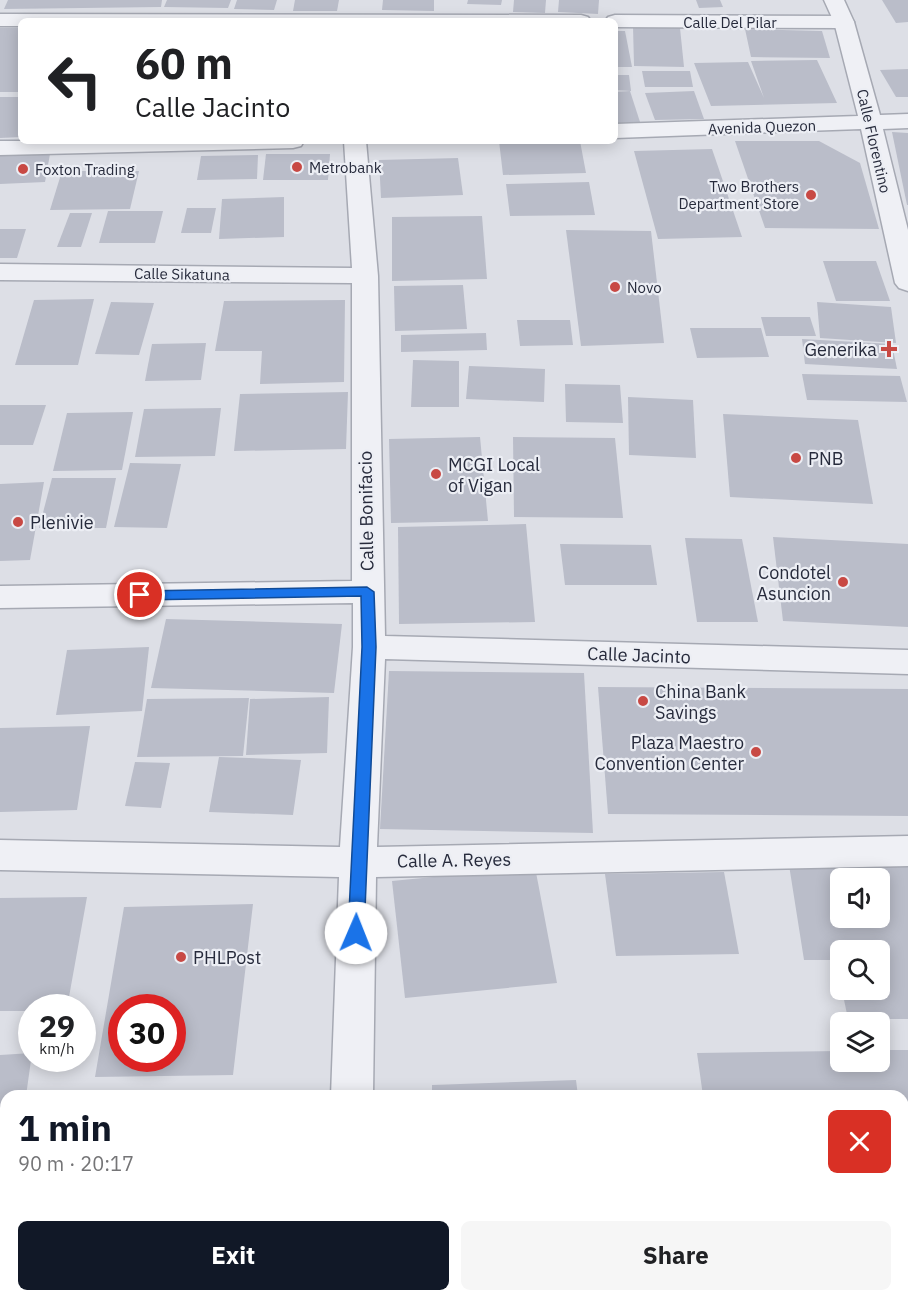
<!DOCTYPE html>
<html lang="en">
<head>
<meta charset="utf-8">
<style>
  body { margin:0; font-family:"IBM Plex Sans",sans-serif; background:#f6f6f6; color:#202124; height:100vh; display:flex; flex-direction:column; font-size:22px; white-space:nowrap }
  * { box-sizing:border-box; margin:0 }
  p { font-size:20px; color:#757577 }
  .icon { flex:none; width:33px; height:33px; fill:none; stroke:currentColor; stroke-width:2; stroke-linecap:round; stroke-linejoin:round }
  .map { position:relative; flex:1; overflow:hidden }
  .drawer { position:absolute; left:0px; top:1090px; width:909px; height:212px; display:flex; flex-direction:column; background:#fff; border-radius:18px 18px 0 0; box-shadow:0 3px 15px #0003 }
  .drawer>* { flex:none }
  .hud { position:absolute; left:18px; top:18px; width:600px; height:126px; border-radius:9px; box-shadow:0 3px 15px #0003; background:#fff; color:#202124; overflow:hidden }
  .buttons { position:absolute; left:830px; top:868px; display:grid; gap:12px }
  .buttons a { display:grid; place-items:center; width:60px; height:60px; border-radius:9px; background:#fff; box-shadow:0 3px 15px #0003; font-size:30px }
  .speed { position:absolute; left:18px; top:994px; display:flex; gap:12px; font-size:30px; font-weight:700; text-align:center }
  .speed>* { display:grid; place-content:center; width:78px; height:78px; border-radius:50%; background:#fff; box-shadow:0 3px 15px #0003; line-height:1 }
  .speed small { font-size:15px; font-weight:400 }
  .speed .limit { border:9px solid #d22; background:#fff; color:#111 }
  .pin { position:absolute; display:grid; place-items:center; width:51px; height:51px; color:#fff; margin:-26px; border:3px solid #fff; border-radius:50%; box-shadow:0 2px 6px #0007 }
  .me { position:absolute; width:66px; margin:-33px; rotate:1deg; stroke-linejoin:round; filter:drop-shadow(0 0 4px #0008) }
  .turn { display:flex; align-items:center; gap:21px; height:126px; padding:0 18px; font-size:27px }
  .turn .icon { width:78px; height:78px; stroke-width:2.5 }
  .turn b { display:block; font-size:42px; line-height:51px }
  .round { display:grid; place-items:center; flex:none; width:63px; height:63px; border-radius:9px; background:#f6f6f6 }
  .summary { display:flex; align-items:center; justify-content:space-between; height:102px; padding:0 18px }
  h1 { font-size:36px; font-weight:800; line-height:45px; color:#111827 }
  .action { display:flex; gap:12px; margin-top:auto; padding:12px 18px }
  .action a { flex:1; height:69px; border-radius:9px; background:#111827; color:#fff; font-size:24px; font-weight:800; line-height:69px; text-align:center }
  .action a+a { background:#f6f6f6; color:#202124 }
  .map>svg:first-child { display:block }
  .building { fill:#babdc9; fill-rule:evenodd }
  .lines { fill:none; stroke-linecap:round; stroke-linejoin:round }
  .minor-casing { stroke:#a6a9b3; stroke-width:3 }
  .tertiary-casing { stroke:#a6a9b3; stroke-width:3 }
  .minor { fill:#eff0f5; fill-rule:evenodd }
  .tertiary { fill:#eff0f5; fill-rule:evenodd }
  .route { fill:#1a73e8; stroke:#114b97; stroke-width:1.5 }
  .poi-dot { fill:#c84944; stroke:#eceef4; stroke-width:2 }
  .labels { text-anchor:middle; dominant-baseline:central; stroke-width:4.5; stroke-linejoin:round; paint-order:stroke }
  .far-street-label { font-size:15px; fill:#272b3c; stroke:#eceef4 }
  .far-poi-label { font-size:15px; fill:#272b3c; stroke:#eceef4; text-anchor:start }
  .poi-label { font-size:18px; fill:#272b3c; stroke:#eceef4; text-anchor:start }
  .street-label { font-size:18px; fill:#272b3c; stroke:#eceef4 }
</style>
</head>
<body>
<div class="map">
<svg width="908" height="1301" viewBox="0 0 908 1301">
  <rect width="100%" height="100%" fill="#dddfe6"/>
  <!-- building -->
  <g class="building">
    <path d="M8 0H162L161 7 4 9Z"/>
    <path d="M167 0H231L228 8 164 7Z"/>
    <path d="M237 0H277L274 10 234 9Z"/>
    <path d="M295 0H339L337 11H293Z"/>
    <path d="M383 0H434V11L382 10Z"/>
    <path d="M468 0H502L501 5 467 4Z"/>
    <path d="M514 0H546L545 13 513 12Z"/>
    <path d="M559 0H599L598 14 558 12Z"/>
    <path d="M696 0H720L723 7 699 8Z"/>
    <path d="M882 0H908V22L896 23Z"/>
    <path d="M633 26 680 28 684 67 634 66Z"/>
    <rect x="0" y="28" width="21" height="64"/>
    <path d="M745 29 822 31 830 58 751 57Z"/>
    <path d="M615 31H625L632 67H615Z"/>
    <path d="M817 60 837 103 711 106 694 63 748 62 764 98 751 61Z"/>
    <path d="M908 69V97H896L880 70Z"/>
    <path d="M642 71H690L693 87H645Z"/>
    <path d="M615 75H629L631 91 615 90Z"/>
    <path d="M630 91 640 122 615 123V92Z"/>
    <path d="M694 91 704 119 655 120 645 93Z"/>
    <path d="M0 97H21V137L0 138Z"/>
    <path d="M892 132 908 133V205H907Z"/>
    <path d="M499 141H580L586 173 503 175Z"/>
    <path d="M735 141H819L860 163 879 229 765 228Z"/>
    <path d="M712 149 742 237 658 239 634 151Z"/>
    <path d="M50 154 45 182 0 184V156Z"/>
    <path d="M266 154H330L328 180H263Z"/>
    <path d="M258 155 257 179 197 180 201 156Z"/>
    <path d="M458 158 463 195 381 198 379 160Z"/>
    <path d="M62 171H139L130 209 50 210Z"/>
    <path d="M589 182 595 215 510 216 506 184Z"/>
    <path d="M284 197V237L219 239 222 199Z"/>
    <path d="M187 208H216L211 233H181Z"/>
    <path d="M108 211H163L155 243H99Z"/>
    <path d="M70 213H92L81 247H57Z"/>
    <path d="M482 216 487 279 392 281V217Z"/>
    <path d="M0 229H26L17 258H0Z"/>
    <path d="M566 230 651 231 664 343 581 346Z"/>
    <path d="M823 261H876L890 301H836Z"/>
    <path d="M463 285 467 329 395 331 394 286Z"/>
    <path d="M94 299 78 365H15L34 300Z"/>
    <path d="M345 300 344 382 260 384 262 351H215L224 301Z"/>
    <path d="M111 302 154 303 139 355 95 354Z"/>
    <path d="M817 302 891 307 896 343 820 338Z"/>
    <path d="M761 317H810L816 336H766Z"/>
    <path d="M517 320H570L573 345 520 346Z"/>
    <path d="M690 328H761L769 357 697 358Z"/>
    <path d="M486 333 487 350 401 352V335Z"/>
    <path d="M802 339 892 344 897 369 805 364Z"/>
    <path d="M206 343 201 380 145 381 152 344Z"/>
    <path d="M413 360 459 361V407H411Z"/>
    <path d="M469 366 545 369 544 402 466 399Z"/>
    <path d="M802 374 900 376 907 402 807 400Z"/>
    <path d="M565 384 620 385 623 423 566 422Z"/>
    <path d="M348 392 346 449 234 451 240 394Z"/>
    <path d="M628 397 693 400 696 458 629 455Z"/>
    <path d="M0 405H46L33 445H0Z"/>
    <path d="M221 408 215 456 135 457 144 409Z"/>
    <path d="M133 412 122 470 53 471 67 413Z"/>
    <path d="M723 414 858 420 873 504 730 497Z"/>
    <path d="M480 437 488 521 391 523 389 439Z"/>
    <path d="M513 437 615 438 623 518 514 517Z"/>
    <path d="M130 463 181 464 167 528 114 527Z"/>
    <path d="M52 478H116L106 528H39Z"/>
    <path d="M44 482 30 560 0 561V484Z"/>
    <path d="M526 524 535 622 399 624 398 527Z"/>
    <path d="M773 537 908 544V627L783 621Z"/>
    <path d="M685 538 742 539 758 622H697Z"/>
    <path d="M560 544 651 545 657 585H565Z"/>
    <path d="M166 619 342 624 334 693 151 688Z"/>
    <path d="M149 647 142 711 56 715 67 650Z"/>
    <path d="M389 671 584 673 593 833 380 829Z"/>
    <path d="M598 687 908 689V816L608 814Z"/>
    <path d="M329 697 327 753 246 755 250 699Z"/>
    <path d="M249 698 243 756 137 757 147 699Z"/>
    <path d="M90 726 77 810 0 812V728Z"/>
    <path d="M219 757 301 760 293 815 209 812Z"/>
    <path d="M135 762 170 763 161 808 125 806Z"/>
    <path d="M789 865 908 867V1019H848L842 990H879V951H840V971L837 960H804ZM840 879H879V918H840Z"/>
    <path d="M535 867 557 983 405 998 392 881Z"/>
    <path d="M724 872 739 954 616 956 605 874Z"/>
    <path d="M87 897 67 1008H32V1011H0V898Z"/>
    <path d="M253 904 233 1075 95 1077 124 907ZM122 1008H172V1059H122Z"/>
    <path d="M879 1050H908V1121H903V1096H703L697 1053 840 1051V1062H879Z"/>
    <path d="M32 1053 26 1096H6V1128H0V1055Z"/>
    <path d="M576 1080 578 1096H432V1085Z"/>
    <path d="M328 1091V1096H234V1095Z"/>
    <rect x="903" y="1130" width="5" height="63"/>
    <path d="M0 1161 6 1162V1185L0 1203Z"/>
    <rect x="903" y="1205" width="5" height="34"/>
    <path d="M904 1277 908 1301H866L865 1296H903Z"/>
    <path d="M5 1286 6 1296H130L129 1301H2Z"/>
    <path d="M227 1296H326V1301H226Z"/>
    <path d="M654 1297 655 1301H586L585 1298Z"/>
  </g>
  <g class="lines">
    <!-- minor casing -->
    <g class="minor-casing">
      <g id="minor">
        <path d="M0 14 581 15 588 17 591 21H21V26H0Z"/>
        <path d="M615 15 844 16 851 18 854 22 851 26 844 28 615 27V21H605L608 17Z"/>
        <path d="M344 141H366L378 276 385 636 908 650V674L385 659 377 847 908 836V866L376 877 373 1096H331L339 877 0 870V840L340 847 353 647V603L0 608V586L352 581V283L0 280V264L352 268Z"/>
        <rect x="324" y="1296" width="46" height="5"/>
      </g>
    </g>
    <!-- tertiary casing -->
    <g class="tertiary-casing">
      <g id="tertiary">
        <path d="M824 0H844L854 22 880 115 908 114V128L883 129 908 230V291L899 288 895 283 861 129 615 138V124L858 116 834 22Z"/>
        <path d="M0 141H304L301 146 293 148 0 155Z"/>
      </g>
    </g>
    <!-- minor -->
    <use href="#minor" class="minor"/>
    <!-- tertiary -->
    <use href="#tertiary" class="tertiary"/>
  </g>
  <!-- route -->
  <path class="route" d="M367 587 374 592 376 647 364 933 362 937 356 939 351 937 348 933 362 647 361 596 140 600 134 595 140 591Z"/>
  <!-- markers -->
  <g class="poi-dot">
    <circle cx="297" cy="167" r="6"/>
    <circle cx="23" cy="169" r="6"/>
    <circle cx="811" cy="195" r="6"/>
    <circle cx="615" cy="287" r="6"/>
    <path d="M886 340h6v6h6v6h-6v6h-6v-6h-6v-6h6z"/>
    <circle cx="796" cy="458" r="6"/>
    <circle cx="436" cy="474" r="6"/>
    <circle cx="18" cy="522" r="6"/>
    <circle cx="843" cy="582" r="6"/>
    <circle cx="643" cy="701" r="6"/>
    <circle cx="756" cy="752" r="6"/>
    <circle cx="181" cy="957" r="6"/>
  </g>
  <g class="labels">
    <!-- far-street labels -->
    <g class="far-street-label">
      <text x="730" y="22">Calle Del Pilar</text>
      <text transform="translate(762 127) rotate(-2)">Avenida Quezon</text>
      <text transform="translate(874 141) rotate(77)">Calle Florentino</text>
      <text transform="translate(182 274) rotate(1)">Calle Sikatuna</text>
    </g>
    <!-- far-poi labels -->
    <g class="far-poi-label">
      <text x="309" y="167">Metrobank</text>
      <text x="35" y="169">Foxton Trading</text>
      <text x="799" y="186" text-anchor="end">Two Brothers<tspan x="799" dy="17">Department Store</tspan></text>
      <text x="627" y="287">Novo</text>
    </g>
    <!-- poi labels -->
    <g class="poi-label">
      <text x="877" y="349" text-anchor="end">Generika</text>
      <text x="808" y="458">PNB</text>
      <text x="448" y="464">MCGI Local<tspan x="448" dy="21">of Vigan</tspan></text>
      <text x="30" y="522">Plenivie</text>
      <text x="831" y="572" text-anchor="end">Condotel<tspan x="831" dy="21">Asuncion</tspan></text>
      <text x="655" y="691">China Bank<tspan x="655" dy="21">Savings</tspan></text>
      <text x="744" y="742" text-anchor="end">Plaza Maestro<tspan x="744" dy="21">Convention Center</tspan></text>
      <text x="193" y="957">PHLPost</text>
    </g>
    <!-- street labels -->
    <g class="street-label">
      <text transform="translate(366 511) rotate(-91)">Calle Bonifacio</text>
      <text transform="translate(639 655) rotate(2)">Calle Jacinto</text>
      <text transform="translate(454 860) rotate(-1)">Calle A. Reyes</text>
    </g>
  </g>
</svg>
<div class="buttons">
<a><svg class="icon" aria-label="sound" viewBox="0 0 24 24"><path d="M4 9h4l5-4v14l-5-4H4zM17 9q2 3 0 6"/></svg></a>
<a><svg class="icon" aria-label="search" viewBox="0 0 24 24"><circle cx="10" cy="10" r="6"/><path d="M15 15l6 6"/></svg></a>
<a><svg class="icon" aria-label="layers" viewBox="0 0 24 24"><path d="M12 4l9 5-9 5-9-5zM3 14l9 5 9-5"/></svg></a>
</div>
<div class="speed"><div>29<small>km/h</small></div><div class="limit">30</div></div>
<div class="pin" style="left:140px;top:595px;background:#d93025"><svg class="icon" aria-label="arrive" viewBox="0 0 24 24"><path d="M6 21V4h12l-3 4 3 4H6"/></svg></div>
<svg class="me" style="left:356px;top:933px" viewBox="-20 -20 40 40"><circle r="19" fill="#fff"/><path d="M0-13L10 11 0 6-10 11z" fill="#1a73e8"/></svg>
<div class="hud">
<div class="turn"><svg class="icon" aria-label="left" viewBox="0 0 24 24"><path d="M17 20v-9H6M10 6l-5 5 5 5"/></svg><div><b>60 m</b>Calle Jacinto</div></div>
</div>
<section class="drawer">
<div class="summary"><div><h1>1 min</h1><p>90 m · 20:17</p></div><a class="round" style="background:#d93025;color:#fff"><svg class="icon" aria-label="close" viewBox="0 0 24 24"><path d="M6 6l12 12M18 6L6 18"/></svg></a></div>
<div class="action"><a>Exit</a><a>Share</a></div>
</section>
</div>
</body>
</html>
